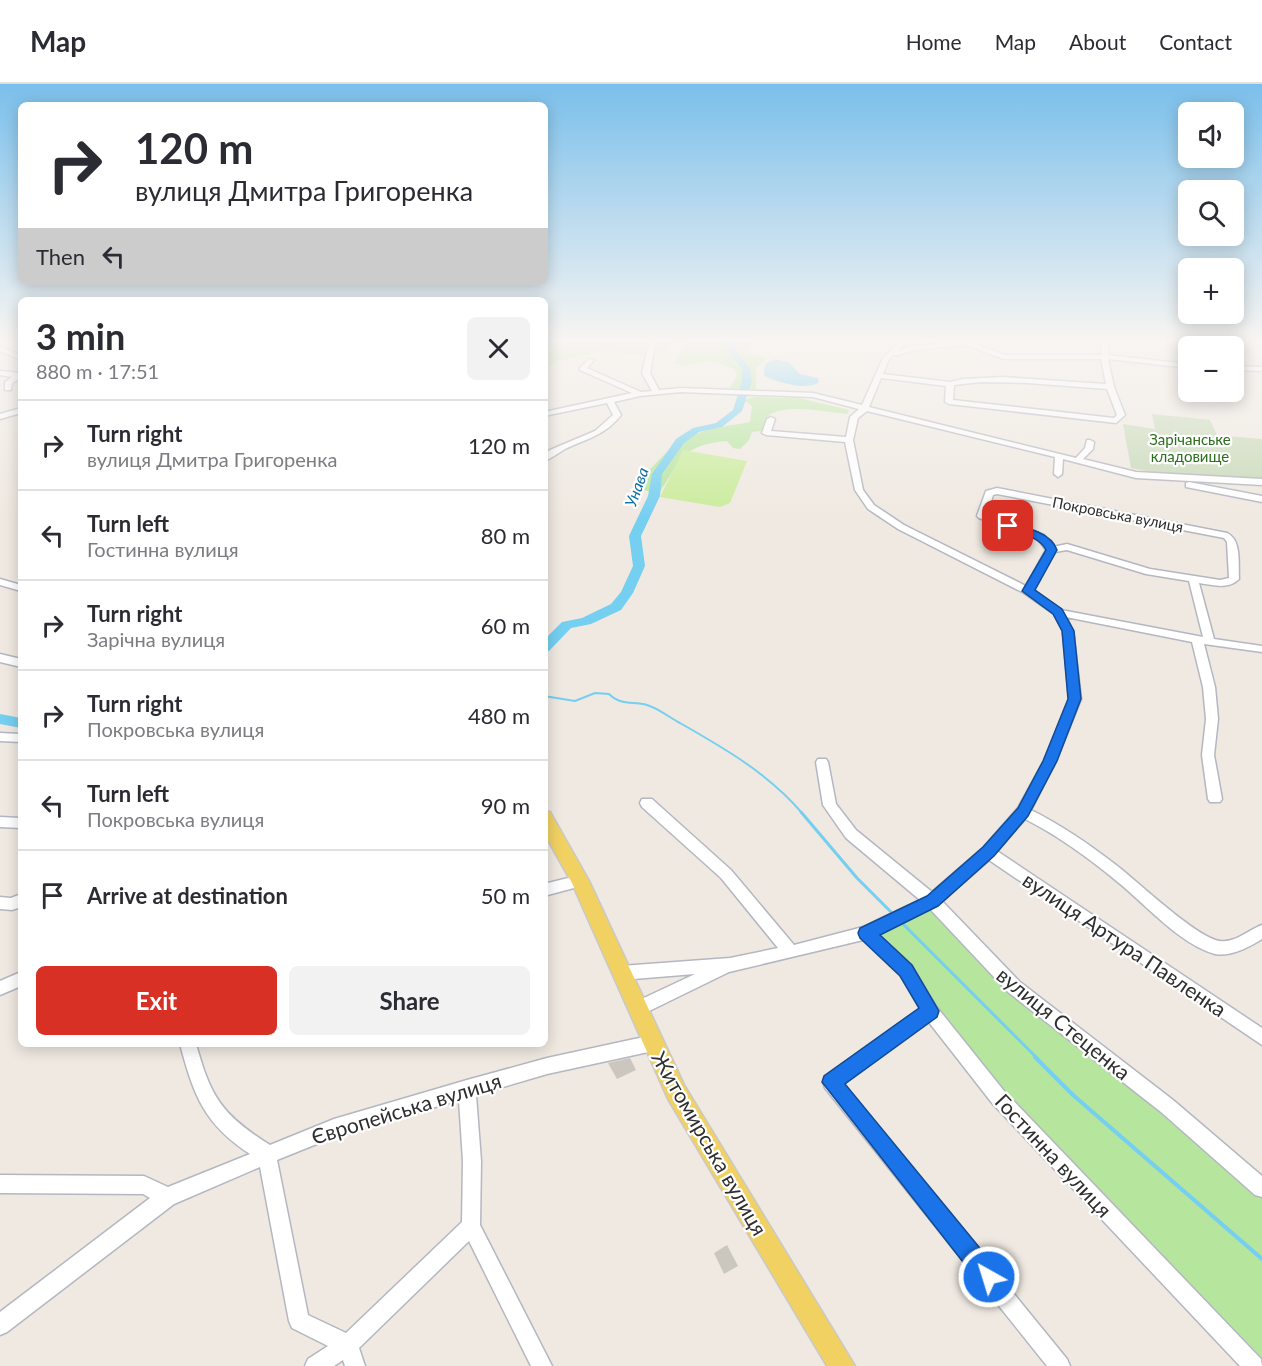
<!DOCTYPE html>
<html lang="en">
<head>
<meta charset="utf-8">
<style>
  body { margin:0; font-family:Lato,sans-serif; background:#f2f2f3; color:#2b2b33; height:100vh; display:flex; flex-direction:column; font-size:22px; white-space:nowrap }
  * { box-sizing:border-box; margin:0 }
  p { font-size:20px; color:#7c7c81 }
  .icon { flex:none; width:33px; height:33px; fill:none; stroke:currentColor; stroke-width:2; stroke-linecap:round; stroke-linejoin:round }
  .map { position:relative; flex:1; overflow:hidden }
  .sheet { position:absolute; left:18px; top:213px; width:530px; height:750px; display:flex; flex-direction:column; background:#fff; border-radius:9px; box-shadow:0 3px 15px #0003 }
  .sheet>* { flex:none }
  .hud { position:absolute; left:18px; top:18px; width:530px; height:183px; border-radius:9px; box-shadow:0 3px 15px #0003; background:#fff; color:#2b2b33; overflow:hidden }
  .controls { position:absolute; left:1178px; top:18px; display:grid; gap:12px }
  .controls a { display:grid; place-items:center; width:66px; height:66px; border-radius:9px; background:#fff; box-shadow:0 3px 15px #0003; font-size:30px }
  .pin { position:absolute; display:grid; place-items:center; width:51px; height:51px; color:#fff; margin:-26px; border-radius:12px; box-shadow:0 3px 9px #0006 }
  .me { position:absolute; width:66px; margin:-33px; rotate:321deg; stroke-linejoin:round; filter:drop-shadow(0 0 4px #0008) }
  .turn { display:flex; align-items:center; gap:21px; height:126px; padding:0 18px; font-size:27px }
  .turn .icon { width:78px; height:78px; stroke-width:2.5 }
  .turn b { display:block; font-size:42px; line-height:51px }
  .then { display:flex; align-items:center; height:57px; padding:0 18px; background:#0003; gap:12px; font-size:22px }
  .round { display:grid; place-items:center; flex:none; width:63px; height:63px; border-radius:9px; background:#f2f2f3 }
  .head { display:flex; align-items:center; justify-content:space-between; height:102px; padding:0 18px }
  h1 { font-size:36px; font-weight:700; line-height:45px }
  .primary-button { display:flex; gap:12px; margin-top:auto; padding:12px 18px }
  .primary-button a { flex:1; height:69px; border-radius:9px; background:#d93025; color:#fff; font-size:24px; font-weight:700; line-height:69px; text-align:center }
  .primary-button a+a { background:#f2f2f3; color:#2b2b33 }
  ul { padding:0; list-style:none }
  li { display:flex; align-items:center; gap:18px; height:90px; padding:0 18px; border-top:2px solid #e1e1e2 }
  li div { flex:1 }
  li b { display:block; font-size:22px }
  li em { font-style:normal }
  header { display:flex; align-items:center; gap:36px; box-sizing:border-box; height:84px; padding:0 30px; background:#fff; border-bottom:2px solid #e1e1e2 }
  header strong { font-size:28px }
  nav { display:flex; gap:33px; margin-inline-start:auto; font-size:21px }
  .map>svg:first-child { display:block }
  .green { fill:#b6e59e }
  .cemetery { fill:#c8d9b8 }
  .pitch { fill:#c9ec9a }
  .water { fill:#75cff0 }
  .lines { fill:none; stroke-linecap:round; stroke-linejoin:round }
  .stream-far2 { stroke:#75cff0; stroke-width:2 }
  .stream-far1 { stroke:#75cff0; stroke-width:3 }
  .stream { stroke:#75cff0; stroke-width:4 }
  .river { fill:#75cff0; fill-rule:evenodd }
  .building { fill:#cbc7bf }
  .minor-casing { stroke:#b4b7c1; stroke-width:3 }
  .major-casing { stroke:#c9c9c9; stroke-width:3 }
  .minor { fill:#fff; fill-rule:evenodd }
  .major { fill:#f2d163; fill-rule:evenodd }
  .route { fill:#1a73e8; stroke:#114b97; stroke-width:1.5 }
  .labels { text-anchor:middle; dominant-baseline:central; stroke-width:4.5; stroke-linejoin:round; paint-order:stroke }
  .far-park-label { font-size:15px; fill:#2c6e1b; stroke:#fff }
  .far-street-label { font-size:15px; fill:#2e2e2e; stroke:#fff }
  .far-water-label { font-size:16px; font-style:italic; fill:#0d6fa3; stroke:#fff }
  .near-street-label { font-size:21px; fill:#2e2e2e; stroke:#fff }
</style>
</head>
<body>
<header>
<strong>Map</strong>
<nav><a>Home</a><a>Map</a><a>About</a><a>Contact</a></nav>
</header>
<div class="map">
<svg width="1262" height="1282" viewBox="0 0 1262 1282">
  <rect width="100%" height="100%" fill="#efe9e1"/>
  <!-- green -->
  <g class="green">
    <path d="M545 255H649L646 270H624L613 265 558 277 545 286Z"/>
    <path d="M657 255H762L752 258 747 269 768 274 756 284V305L730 304 737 291 733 284 710 277 681 282 675 279 686 259H669L666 268 654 267Z"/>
    <path d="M754 313 799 314 849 326 847 330C822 328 794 320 770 330L762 347 752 348 749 356 740 365 733 364 727 357C682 361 682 375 659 409L638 405C642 392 648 388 657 378 688 345 707 346 750 338L752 322 744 316Z"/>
    <path d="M932 817 1014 903 1262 1104V1282L998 1013 875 845Z"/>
  </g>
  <!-- cemetery -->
  <path class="cemetery" d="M1152 330 1210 336 1217 351 1262 355V396L1161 390 1131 384 1123 340 1155 345Z"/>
  <!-- pitch -->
  <path class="pitch" d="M683 366 747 377 730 419 720 423 660 413Z"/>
  <!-- water -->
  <path class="water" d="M775 275 788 278 800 290 818 294 819 299C802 306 781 299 764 292L765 280Z"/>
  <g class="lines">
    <!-- stream-far2 -->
    <path class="stream-far2" d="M544 612 575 617 595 609 609 610C621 622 633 617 647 621 658 624 670 634 680 639 724 664 769 690 802 729"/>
    <!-- stream-far1 -->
    <g class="stream-far1">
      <path d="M801 728 857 794 891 828"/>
      <path d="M904 841 1037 974"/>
    </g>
    <!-- stream -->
    <path class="stream" d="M1035 973 1073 1011 1262 1175"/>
    <!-- river -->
    <g class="river">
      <path d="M725 255H736L731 259 750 285 752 297 742 327 722 343 699 348 684 359 662 390 660 412 641 452 645 482 633 509 621 526 591 540 571 544 549 567 544 568V556L562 538 582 534 611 520 621 508 633 482 629 452 648 412 652 390 676 355 693 344 716 339 733 326 742 297V285L722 258Z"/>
      <path d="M0 630 21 634V644L0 640Z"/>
    </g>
  </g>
  <!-- building -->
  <g class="building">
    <path d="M630 974 636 986 617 995 608 979Z"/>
    <path d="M727 1161 738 1182 724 1190 714 1169Z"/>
  </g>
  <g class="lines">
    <!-- minor casing -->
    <g class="minor-casing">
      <g id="minor">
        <path d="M650 255H656L650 289 659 306 681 304 813 309 862 321 883 274 904 255H911L898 267 913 262 966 257 1005 271H1101L1102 255H1108V271L1188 280V284L1108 275 1114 303 1125 331 1116 339 949 320 945 318 946 302 881 294 869 323 1076 374 1085 364 1087 356H1090L1094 358 1093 365 1083 375 1136 388 1262 395V401L1136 394 1063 375 1062 390 1058 393 1054 390 1055 373 867 327 858 334 853 356 863 406 874 421 904 441 1026 502 1046 466 1038 455 979 434 977 432 986 407 997 404 1227 449C1242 456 1238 480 1239 495 1228 506 1213 501 1199 499L1214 555 1262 562V568L1204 560 1215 603 1218 635 1214 671 1222 715 1220 718H1210L1208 715 1202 671 1206 635 1203 603 1192 558 1066 533 1073 547 1081 615 1056 677 1031 726C1061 741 1089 760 1116 781 1137 797 1198 855 1220 857 1236 859 1248 846 1262 841V855C1249 863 1231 873 1215 870 1181 861 1146 821 1119 799 1090 775 1059 752 1025 735L997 767 1262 944V961L989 776 942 817 1020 898 1173 1016 1262 1092V1113L1255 1111 1161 1028 1008 908 930 825 878 850 911 881 936 922 1004 1007 1261 1275 1262 1282H1240L992 1019 928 937 843 1000 1067 1275 1070 1282H1047L825 1004 823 998 825 992 920 925 901 891 863 856 729 888 643 930 637 932 631 930 629 925 631 920 695 890 621 896 616 894 613 889 616 884 621 882 730 874 778 864 721 794 642 723 640 719 642 715H652L731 786 794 861 863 843 920 816 846 754 823 721 816 678 818 675H826L828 678 836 720 856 746 932 808 983 764 1018 724 1044 677 1069 615 1063 547 1054 530 1024 509 898 445 868 425 855 406 845 358 766 351 762 349 767 335 771 333 775 335 771 347 846 353 850 333 859 325 813 313 681 308 640 312 614 318 621 331C604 352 588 354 565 365 558 369 552 374 544 377V371L550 366 595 347 613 331 607 319 544 332V328L632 309 580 286V284L589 275 594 276 587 284 641 308 652 307 642 289ZM965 261 1004 275H1101L1106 300 1003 293 963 295 950 298 883 290 889 275 893 271H898L914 266ZM981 298 1027 299 1107 305 1117 331 1114 334 953 316 954 301ZM997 410 1224 454 1227 458 1229 494 1220 496 1150 485 1067 460 1053 463 1044 451 987 431 993 411ZM1067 466 1146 490 1189 497 1203 553 1061 526 1034 506 1055 468Z"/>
        <path d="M0 263 21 271V276L0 267Z"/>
        <path d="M1233 282 1262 283V287L1233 286Z"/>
        <path d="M0 287 21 289V294L12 299 11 306H5V298L12 293 0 291Z"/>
        <path d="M21 324V329L0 335V330Z"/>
        <path d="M1189 398 1262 412V418L1186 403V399Z"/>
        <path d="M0 495 21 501V507L0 501Z"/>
        <path d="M0 570 21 575V583L0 578Z"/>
        <path d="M0 649 21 650V658L0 657Z"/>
        <path d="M0 733 21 734V744L0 743Z"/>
        <path d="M580 791 585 793 587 797 585 801 544 812V800Z"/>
        <path d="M21 810V823L12 826 0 825V813L11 814Z"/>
        <path d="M21 888V902L0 911V897Z"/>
        <path d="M653 951 659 953 661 959 659 965 653 967 547 990 476 1011 481 1077 480 1141 552 1282H531L469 1157 359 1264 365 1282H345L343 1276 334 1282H305L308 1275 328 1262 292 1244 289 1237 260 1083 174 1120 7 1248 0 1251V1228L150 1114 143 1110 0 1109V1091L144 1092 168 1103 250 1070C204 1040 194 1012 180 960H196C211 1014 222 1031 270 1061L334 1035 467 996 547 974ZM459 1016 463 1077 462 1138 346 1249 308 1231 277 1076 334 1053Z"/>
      </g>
    </g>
    <!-- major casing -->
    <g class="major-casing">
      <path id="major" d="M544 727 550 728 589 797 684 1001 855 1282H827L668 1015 572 799 544 749Z"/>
    </g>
    <!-- minor -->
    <use href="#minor" class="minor"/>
    <!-- major -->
    <use href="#major" class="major"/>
  </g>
  <!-- sky -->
  <linearGradient id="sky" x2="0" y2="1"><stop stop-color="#7abfeb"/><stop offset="0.59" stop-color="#f8f5f2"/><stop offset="1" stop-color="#f8f5f2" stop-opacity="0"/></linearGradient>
  <rect width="1262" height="435" fill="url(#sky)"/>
  <!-- route -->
  <path class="route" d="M1008 439C1024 443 1051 448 1057 466L1035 506 1062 525 1074 547 1081 615 1057 677 1028 732 994 772 938 822 880 851 912 881 939 927 937 933 845 1000 997 1185 1000 1193 997 1201 989 1205 981 1201 822 998 824 992 919 924 900 892 860 854 858 849 860 844 927 812 983 763 1018 724 1043 677 1068 615 1062 547 1053 530 1022 507 1046 466C1039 452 1018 449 1005 444V440Z"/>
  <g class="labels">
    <!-- far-park labels -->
    <g class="far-park-label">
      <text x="1190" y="355">Зарічанське<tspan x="1190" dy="17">кладовище</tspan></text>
    </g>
    <!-- far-street labels -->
    <g class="far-street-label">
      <text transform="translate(1118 430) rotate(11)">Покровська вулиця</text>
    </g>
    <!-- far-water labels -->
    <g class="far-water-label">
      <text transform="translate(636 403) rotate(-70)">Унава</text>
    </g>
    <!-- near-street labels -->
    <g class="near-street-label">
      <text transform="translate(1125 860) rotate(34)">вулиця Артура Павленка</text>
      <text transform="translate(1064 939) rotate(39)">вулиця Стеценка</text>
      <text transform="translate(406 1024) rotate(-17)">Європейська вулиця</text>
      <text transform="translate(710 1059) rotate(60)">Житомирська вулиця</text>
      <text transform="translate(1054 1071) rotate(47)">Гостинна вулиця</text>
    </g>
  </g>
</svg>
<div class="controls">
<a><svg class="icon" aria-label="sound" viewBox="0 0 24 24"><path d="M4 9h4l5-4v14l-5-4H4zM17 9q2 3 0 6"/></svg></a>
<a><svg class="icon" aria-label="search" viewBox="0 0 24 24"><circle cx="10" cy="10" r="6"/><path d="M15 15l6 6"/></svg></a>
<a>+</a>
<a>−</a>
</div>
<div class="pin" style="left:1008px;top:442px;background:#d93025"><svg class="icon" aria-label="arrive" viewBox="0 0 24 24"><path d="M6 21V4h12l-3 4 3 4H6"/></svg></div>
<svg class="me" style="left:989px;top:1193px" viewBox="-20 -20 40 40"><circle r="17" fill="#1a73e8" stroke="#fff" stroke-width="3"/><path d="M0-11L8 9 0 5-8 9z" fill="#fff"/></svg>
<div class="hud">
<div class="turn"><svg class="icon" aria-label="right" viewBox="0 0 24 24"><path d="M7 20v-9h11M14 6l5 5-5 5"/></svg><div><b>120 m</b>вулиця Дмитра Григоренка</div></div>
<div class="then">Then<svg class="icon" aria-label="left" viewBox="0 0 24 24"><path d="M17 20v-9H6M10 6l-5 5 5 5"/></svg></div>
</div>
<section class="sheet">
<div class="head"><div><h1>3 min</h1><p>880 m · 17:51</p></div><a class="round"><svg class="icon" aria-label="close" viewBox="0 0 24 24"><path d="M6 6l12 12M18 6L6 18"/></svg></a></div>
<ul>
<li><svg class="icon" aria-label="right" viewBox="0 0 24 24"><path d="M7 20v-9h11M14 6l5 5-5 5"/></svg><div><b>Turn right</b><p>вулиця Дмитра Григоренка</p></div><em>120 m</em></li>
<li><svg class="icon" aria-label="left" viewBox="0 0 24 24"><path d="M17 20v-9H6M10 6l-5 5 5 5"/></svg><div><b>Turn left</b><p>Гостинна вулиця</p></div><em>80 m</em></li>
<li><svg class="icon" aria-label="right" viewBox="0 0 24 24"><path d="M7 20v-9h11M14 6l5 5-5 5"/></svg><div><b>Turn right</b><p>Зарічна вулиця</p></div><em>60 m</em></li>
<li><svg class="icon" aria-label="right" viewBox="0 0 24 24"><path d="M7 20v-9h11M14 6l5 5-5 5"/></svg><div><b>Turn right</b><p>Покровська вулиця</p></div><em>480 m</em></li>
<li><svg class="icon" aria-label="left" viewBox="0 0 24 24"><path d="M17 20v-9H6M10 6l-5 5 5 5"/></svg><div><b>Turn left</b><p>Покровська вулиця</p></div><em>90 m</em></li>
<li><svg class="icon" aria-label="arrive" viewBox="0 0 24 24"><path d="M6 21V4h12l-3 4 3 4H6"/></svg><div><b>Arrive at destination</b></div><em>50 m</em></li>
</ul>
<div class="primary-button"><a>Exit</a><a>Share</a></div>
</section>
</div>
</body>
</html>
